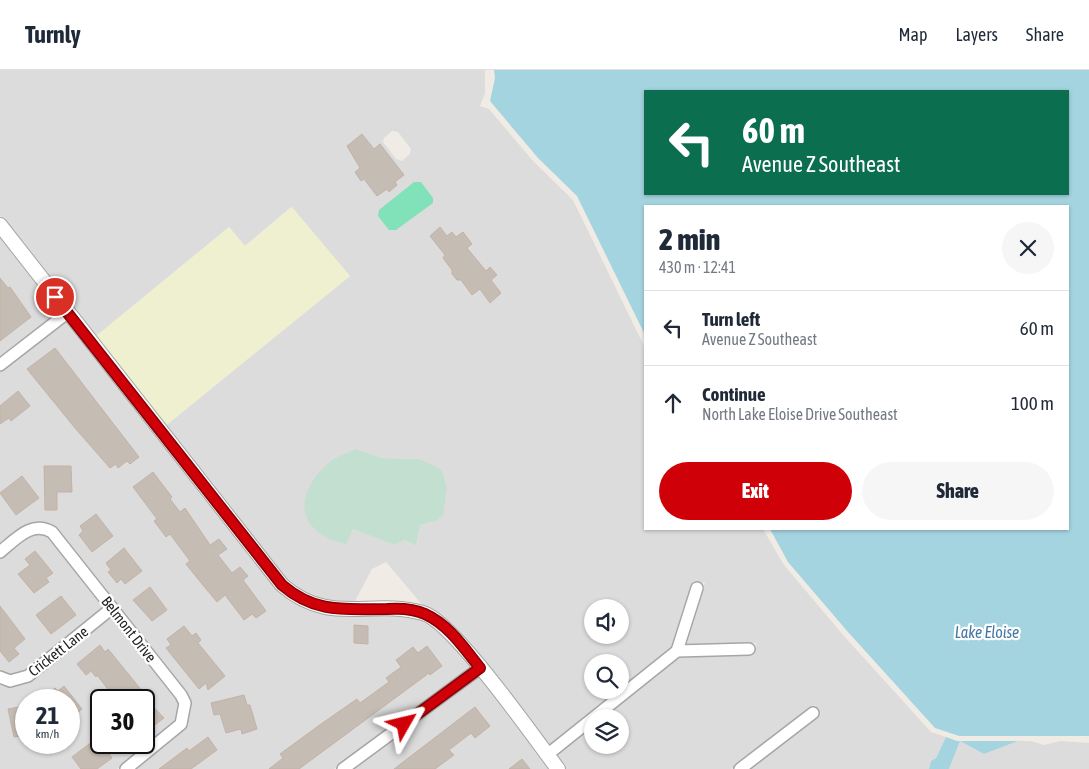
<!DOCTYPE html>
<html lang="en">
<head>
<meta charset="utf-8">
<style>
  body { margin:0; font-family:"Asap Condensed",sans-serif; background:#f6f6f7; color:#1f2937; height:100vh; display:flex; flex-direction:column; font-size:19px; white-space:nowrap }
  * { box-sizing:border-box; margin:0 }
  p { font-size:16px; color:#747a83 }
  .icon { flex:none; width:28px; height:28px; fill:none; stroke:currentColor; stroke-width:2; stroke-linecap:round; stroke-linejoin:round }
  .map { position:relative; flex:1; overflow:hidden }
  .side { position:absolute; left:644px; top:135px; width:425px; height:325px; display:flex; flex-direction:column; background:#fff; border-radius:0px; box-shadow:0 1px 4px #0004 }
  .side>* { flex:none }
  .top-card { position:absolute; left:644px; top:20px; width:425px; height:105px; border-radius:0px; box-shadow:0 1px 4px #0004; background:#0b6e4f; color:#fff; overflow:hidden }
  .tools { position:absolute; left:584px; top:529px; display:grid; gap:10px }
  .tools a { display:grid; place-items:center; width:45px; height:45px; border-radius:50%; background:#fff; box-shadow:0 1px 4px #0004; font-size:25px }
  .speed { position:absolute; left:15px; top:619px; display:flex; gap:10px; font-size:25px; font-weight:700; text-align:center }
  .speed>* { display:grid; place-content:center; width:65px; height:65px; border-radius:50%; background:#fff; box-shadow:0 1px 4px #0004; line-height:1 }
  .speed small { font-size:12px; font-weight:400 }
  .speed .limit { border:2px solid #111; border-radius:8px; background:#fff; color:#111 }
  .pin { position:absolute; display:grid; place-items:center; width:42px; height:42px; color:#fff; margin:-21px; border:2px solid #fff; border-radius:50%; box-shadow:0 1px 5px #0007 }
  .me { position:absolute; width:55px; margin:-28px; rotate:53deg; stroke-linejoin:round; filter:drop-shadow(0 0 4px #0008) }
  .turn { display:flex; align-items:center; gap:18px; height:105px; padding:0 15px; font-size:22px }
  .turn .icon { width:65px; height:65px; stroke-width:2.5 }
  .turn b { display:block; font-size:35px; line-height:42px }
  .round { display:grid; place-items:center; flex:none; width:52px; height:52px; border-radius:26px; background:#f6f6f7 }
  .summary { display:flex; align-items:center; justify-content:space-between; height:85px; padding:0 15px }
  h1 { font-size:30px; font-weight:800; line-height:38px }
  .primary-button { display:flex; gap:10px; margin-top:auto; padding:10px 15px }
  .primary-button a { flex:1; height:58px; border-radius:30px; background:#cf0007; color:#fff; font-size:20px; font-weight:800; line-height:58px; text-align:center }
  .primary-button a+a { background:#f6f6f7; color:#1f2937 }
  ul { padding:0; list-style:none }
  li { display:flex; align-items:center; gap:15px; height:75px; padding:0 15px; border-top:1px solid #e0e1e3 }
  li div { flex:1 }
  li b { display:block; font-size:19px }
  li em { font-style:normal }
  header { display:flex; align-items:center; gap:30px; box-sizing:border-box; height:70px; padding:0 25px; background:#fff; border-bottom:1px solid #e0e1e3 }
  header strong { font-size:24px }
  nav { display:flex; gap:28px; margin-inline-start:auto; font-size:18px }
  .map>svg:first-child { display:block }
  .residential { fill:#dddcdc; fill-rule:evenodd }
  .farmland { fill:#eef0d0 }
  .wetland { fill:#c2dfd0 }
  .pitch { fill:#81e2b9 }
  .water { fill:#a4d4df; fill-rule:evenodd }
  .building { fill:#c5bcb4; stroke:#c3b2a7 }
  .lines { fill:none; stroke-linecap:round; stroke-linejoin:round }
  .minor-casing { stroke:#a6a6a6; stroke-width:14 }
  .tertiary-casing { stroke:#a6a6a6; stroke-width:16 }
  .minor { stroke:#fff; stroke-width:11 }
  .tertiary { stroke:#fff; stroke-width:14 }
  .route-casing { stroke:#870005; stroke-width:12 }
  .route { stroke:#cf0007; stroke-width:9 }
  .labels { text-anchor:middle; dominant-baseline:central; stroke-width:4.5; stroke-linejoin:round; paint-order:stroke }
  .street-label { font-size:15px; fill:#1f1f1f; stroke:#fff }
  .water-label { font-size:16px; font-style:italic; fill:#4276a3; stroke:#fff }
</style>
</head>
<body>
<header>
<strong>Turnly</strong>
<nav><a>Map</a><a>Layers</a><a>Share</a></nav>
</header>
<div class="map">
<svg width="1089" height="699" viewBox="0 0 1089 699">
  <rect width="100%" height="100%" fill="#f0ece5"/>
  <!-- residential -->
  <g class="residential">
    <path d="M0 0H485V23L480 36 489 39 534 92 573 130 645 278V459H763L784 495 844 566 931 662 946 667 936 688 931 691 929 699H749L821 644 815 635 731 699H566L555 685 592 654V675H620V648L601 647 678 587 755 584 756 573 685 575 705 513 693 511 672 578 620 619V592H592V620H618L548 676 461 565 442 547 424 537 386 492 372 499 354 533 332 534 314 529 286 511 164 357 350 206 291 137 245 176 229 157 95 267 0 145ZM392 61 398 62 411 79 410 84 402 91 396 89 383 72 384 68ZM356 379 382 388 419 389 436 451 420 455 416 476 405 470 394 475 353 459ZM592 538H620V565H592Z"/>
    <path d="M0 165 59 242 0 287Z"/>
    <path d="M65 251 278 520 292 531 308 540 329 545 400 544 420 548 452 573 471 597 334 699H135L185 658 190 645 191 633 186 621 56 457 39 451 29 454 0 475V302Z"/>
    <path d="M42 463 53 470 104 537 25 601 11 605 0 600V489L32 465Z"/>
    <path d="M111 546 176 629 178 635 176 651 117 699H0V614L10 617 31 610ZM26 630H69V672H26ZM101 630H144V672H101Z"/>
    <path d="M478 606 550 699H352Z"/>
    <path d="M960 671 984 684 1018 671H1031L1044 675 1060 671 1089 673V699H949Z"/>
  </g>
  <!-- farmland -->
  <path class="farmland" d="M292 137 350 206 164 357 95 267 229 157 245 176Z"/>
  <!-- wetland -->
  <path class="wetland" d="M356 379 382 388 419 389 441 399 447 418 443 445 436 451 420 455 416 476 405 470 394 475 353 459 346 474C294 462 293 423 331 391 338 386 348 383 356 379Z"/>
  <!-- pitch -->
  <path class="pitch" d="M414 112H421L433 128V133L396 160H389L378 146 379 140Z"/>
  <!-- water -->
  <g class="water">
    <path d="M494 0H1089V666H959L935 658 848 562 788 492 770 459H1068V136H645V265L577 126 538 88 490 31 495 8ZM645 21H1068V124H645Z"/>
    <path d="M946 667 957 671H1018L984 684 960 671 949 699H929L931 691 936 688Z"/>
  </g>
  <!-- building -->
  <g class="building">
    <path d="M362 64 374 79 380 74 404 105 395 112 397 115 389 122 387 119 377 126 364 109 361 111 355 102 360 98 347 76Z"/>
    <path d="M440 157 447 166 452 162 456 167 463 162 472 174 467 178 486 201 490 197 497 205 491 210 501 223 490 233 480 219 472 225 461 210H457L452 204V200L443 188 445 185 430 166Z"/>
    <path d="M0 208 8 218 10 217 31 247 0 271Z"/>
    <path d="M55 278 139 387 130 394 127 391 118 398 116 394 110 398 75 358 27 299Z"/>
    <path d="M18 321 30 336 11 351 9 348 0 354V336Z"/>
    <path d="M44 396H71L72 422H57V440H45Z"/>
    <path d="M153 402 172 427 170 429 180 442 185 438 210 475 219 469 227 479 218 485 232 503 240 497 248 506 243 510 266 541 256 548 252 544 244 550 225 525 217 532 202 514 186 494 190 491 170 464 166 467 154 451 157 449 133 417Z"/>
    <path d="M22 406 39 428 16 445 0 423Z"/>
    <path d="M96 444 113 466 92 482 79 465 83 461 80 456Z"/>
    <path d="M124 478 142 501 125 514 121 509 117 513 108 502 111 500 106 493Z"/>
    <path d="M35 481 53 503 46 508 49 512 34 523 18 504 30 495 25 489Z"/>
    <path d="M150 517 167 540 152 551 133 530Z"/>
    <path d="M61 526 76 545 51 564 36 545Z"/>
    <path d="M0 536 25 569 14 578 19 584 9 592 0 581Z"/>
    <path d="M354 555 368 556V574L354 573Z"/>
    <path d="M184 556 192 566 196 563 201 570 198 573 225 606 208 620 206 613 199 619 166 578 171 575 167 569Z"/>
    <path d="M100 575 105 582 108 579 143 622 133 630H100L110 622 97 605 96 607 91 601 86 605 77 594Z"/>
    <path d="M427 576 442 596 430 605 429 603 299 699H269L283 688 280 684 321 654 357 629 360 633 389 612 386 608 401 597 396 590 413 577 418 583Z"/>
    <path d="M64 616 82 639 69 650V630H40L55 618 58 621Z"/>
    <path d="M244 625 247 635H250L257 659 242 664 241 659 226 663 220 644 214 645 211 633Z"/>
    <path d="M144 627 164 648 144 663Z"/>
    <path d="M19 637 21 647 26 646V665L14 667 8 639Z"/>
    <path d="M475 637 490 656 475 668 471 663 449 680 454 685 435 699H394Z"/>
    <path d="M208 667 217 680 191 699H159L187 678 189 681Z"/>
    <path d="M97 668 112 688 97 699H81L72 687Z"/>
    <path d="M522 689 530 699H509Z"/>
  </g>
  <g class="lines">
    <!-- minor casing -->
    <g class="minor-casing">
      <g id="minor">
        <path d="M0 295 67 243"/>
        <path d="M0 482C16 469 32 450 52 462L181 625 185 633 181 654 126 699"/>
        <path d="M677 581 697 518"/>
        <path d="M0 607 10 611 28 606 112 538"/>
        <path d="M547 685 677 581 749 579"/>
        <path d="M343 699 480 598"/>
        <path d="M740 699 813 643"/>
      </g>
    </g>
    <!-- tertiary casing -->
    <g class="tertiary-casing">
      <path id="tertiary" d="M0 155 282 515C331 557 369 528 423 543 453 551 535 669 558 699"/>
    </g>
    <!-- minor -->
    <use href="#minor" class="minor"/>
    <!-- tertiary -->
    <use href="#tertiary" class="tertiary"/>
  </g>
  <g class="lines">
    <!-- route casing -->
    <g class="route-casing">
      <path id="route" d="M55 227 282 515C316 544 345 539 387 539 400 538 414 539 425 544 449 555 464 578 480 598L404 654"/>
    </g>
    <!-- route -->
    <use href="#route" class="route"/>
  </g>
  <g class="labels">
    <!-- street labels -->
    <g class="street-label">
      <text transform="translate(129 559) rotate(52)">Belmont Drive</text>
      <text transform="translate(58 581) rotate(-38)">Crickett Lane</text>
    </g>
    <!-- water labels -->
    <g class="water-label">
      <text x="987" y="562">Lake Eloise</text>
    </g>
  </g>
</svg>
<div class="tools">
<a><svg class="icon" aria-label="sound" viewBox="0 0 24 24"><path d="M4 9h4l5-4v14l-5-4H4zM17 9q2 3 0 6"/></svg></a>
<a><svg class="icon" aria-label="search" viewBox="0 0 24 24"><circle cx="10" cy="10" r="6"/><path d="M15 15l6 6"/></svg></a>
<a><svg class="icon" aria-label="layers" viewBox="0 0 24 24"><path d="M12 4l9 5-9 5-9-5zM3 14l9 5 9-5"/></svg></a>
</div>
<div class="speed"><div>21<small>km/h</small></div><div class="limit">30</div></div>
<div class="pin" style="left:55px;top:227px;background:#d93025"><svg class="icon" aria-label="arrive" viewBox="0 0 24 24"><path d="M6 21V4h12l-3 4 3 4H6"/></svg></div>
<svg class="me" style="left:404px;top:654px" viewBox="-20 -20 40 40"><path d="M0-17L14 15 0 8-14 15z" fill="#cf0007" stroke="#fff" stroke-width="4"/></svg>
<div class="top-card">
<div class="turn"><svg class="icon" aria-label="left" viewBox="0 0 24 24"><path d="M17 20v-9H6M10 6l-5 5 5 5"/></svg><div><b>60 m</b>Avenue Z Southeast</div></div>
</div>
<section class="side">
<div class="summary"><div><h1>2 min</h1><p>430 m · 12:41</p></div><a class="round"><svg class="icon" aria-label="close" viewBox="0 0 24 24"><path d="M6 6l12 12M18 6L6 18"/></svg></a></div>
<ul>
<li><svg class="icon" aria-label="left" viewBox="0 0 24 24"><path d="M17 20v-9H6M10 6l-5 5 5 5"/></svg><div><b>Turn left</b><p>Avenue Z Southeast</p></div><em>60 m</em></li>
<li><svg class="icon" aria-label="ahead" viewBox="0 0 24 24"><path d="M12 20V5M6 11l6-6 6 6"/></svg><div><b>Continue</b><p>North Lake Eloise Drive Southeast</p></div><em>100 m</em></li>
</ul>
<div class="primary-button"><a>Exit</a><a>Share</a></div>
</section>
</div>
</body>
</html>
